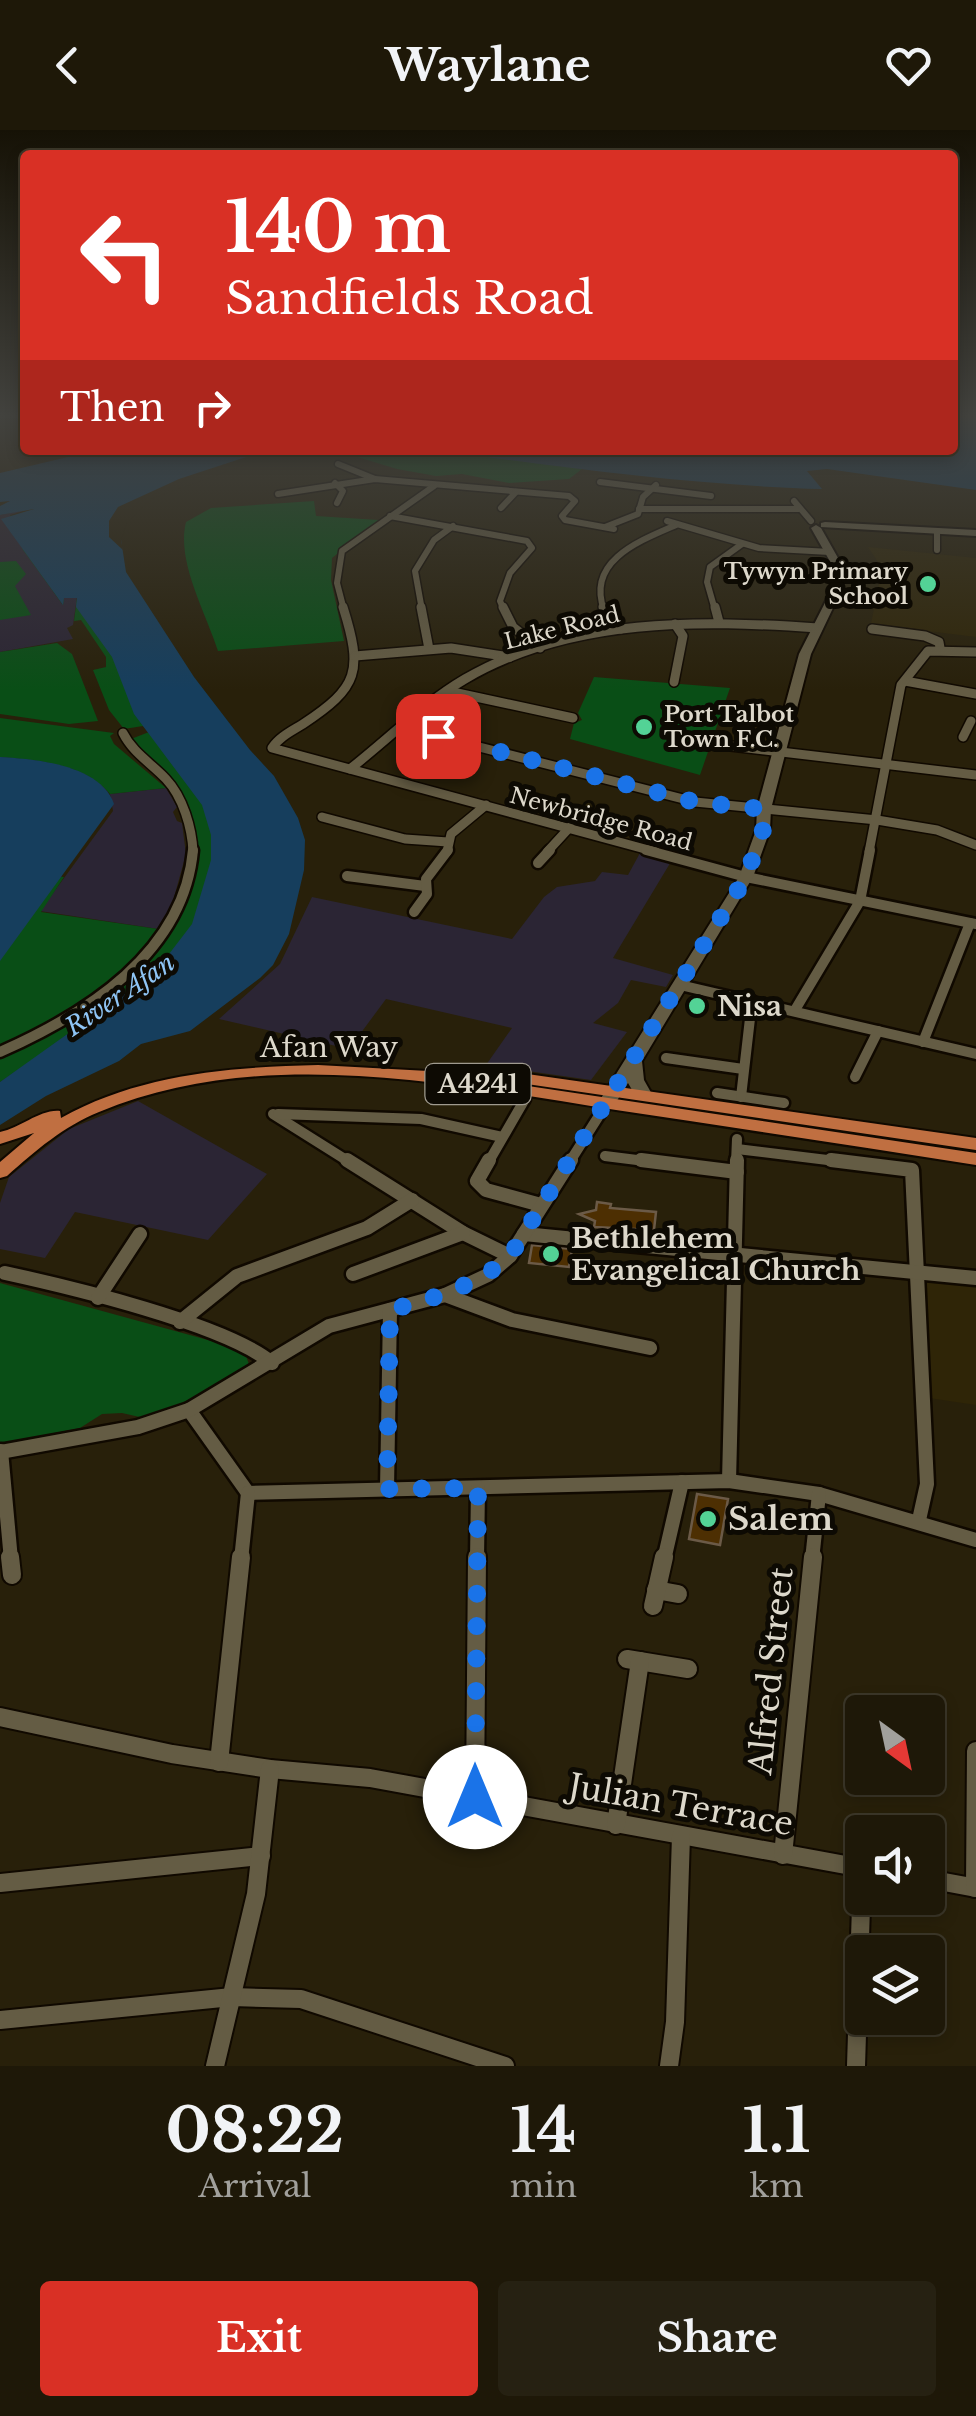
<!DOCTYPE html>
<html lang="en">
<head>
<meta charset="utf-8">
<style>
  body { margin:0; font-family:"Libre Baskerville",serif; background:#262112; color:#f1f3f6; height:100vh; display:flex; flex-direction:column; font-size:38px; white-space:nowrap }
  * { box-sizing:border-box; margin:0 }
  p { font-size:32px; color:#a1a09c }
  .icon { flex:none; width:55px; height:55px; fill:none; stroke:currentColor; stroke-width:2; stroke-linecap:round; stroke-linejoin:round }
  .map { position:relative; height:1936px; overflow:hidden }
  .panel { display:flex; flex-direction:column; background:#1e1808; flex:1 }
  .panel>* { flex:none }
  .banner { position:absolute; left:20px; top:20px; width:938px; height:305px; border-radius:10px; box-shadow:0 5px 15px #0003,0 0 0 2px #3c3729; background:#d93025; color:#fff; overflow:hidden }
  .needle { width:65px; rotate:147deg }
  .buttons { position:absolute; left:845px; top:1565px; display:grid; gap:20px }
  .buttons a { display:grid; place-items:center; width:100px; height:100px; border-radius:10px; background:#1e1808; box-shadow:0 5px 15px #0003,0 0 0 2px #3c3729; font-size:50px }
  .pin { position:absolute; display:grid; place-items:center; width:85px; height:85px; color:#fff; margin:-42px; border-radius:20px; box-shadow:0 5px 15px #0006 }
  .me { position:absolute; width:110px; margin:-55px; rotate:0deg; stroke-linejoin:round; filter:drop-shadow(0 0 8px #0008) }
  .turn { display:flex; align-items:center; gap:35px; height:210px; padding:0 40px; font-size:45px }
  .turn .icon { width:130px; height:130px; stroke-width:2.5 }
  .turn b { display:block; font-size:70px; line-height:85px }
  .then { display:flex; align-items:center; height:95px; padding:0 40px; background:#0003; gap:20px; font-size:38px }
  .eta { display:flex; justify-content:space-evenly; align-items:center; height:170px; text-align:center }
  .eta b { font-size:60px; font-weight:800; line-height:70px }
  .button { display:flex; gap:20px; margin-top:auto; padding:20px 40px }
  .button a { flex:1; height:115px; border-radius:10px; background:#d93025; color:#fff; font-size:40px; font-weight:800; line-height:115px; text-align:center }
  .button a+a { background:#262112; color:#f1f3f6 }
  header { display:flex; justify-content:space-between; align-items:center; height:130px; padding:0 40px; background:#1e1808; font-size:45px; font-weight:800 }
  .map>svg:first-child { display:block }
  .built { fill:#2f2507 }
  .industrial { fill:#2b2534 }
  .green { fill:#094e16 }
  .water { fill:#163e5d }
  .pier { fill:#28200a }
  .building { fill:#4d2f02; stroke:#6b5a47; stroke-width:2.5 }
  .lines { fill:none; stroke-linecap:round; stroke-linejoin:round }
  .street-far4-casing { stroke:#100900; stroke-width:9 }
  .street-far3-casing { stroke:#100900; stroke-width:12 }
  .street-far2-casing { stroke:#100900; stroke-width:15 }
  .street-far1-casing { stroke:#100900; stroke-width:19 }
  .street-casing { stroke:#100900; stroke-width:22 }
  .secondary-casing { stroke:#100900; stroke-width:4 }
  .primary-casing { stroke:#100900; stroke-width:4 }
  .street-far4 { stroke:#645c44; stroke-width:6 }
  .street-far3 { stroke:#645c44; stroke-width:9 }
  .street-far2 { stroke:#645c44; stroke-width:10 }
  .street-far1 { stroke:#645c44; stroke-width:14 }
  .street { stroke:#645c44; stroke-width:18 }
  .secondary { fill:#645c44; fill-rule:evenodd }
  .primary { fill:#c06f41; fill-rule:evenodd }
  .route { stroke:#1a73e8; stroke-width:18; stroke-dasharray:0 32.4 }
  .poi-dot { fill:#53d396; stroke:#0d0a03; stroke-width:4 }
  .labels { text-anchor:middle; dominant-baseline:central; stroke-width:10; stroke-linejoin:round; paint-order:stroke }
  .far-poi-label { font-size:22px; font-weight:bold; fill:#ddd8cb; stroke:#0d0a03; text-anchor:end }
  .far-street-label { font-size:22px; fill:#ddd8cb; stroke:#0d0a03 }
  .far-water-label { font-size:25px; font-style:italic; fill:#8fc5f5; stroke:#0d0a03 }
  .shield { fill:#0d0a03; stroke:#9f9a8f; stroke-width:2.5 }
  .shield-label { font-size:25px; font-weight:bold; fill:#ddd8cb }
  .poi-label { font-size:28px; font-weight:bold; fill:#ddd8cb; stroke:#0d0a03; text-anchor:start }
  .street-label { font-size:28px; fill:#ddd8cb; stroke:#0d0a03 }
  .near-poi-label { font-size:32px; font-weight:bold; fill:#ddd8cb; stroke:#0d0a03; text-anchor:start }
  .near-street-label { font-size:32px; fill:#ddd8cb; stroke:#0d0a03 }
</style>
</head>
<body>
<header><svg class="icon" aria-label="back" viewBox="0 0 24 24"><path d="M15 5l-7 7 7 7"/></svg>Waylane<svg class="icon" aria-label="heart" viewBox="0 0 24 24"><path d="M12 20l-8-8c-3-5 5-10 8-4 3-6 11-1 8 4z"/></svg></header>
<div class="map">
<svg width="976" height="1936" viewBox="0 0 976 1936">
  <rect width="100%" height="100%" fill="#28200a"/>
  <!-- built -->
  <g class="built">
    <path d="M868 417 976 428V507L871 494 882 438Z"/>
    <path d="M927 1149 976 1154V1275L929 1268Z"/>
  </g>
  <!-- industrial -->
  <g class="industrial">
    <path d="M33 378 10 385 17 410 62 474 64 468 77 467 73 495 67 498 73 509 0 522V385Z"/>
    <path d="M166 658 177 677 173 682 177 691 182 693 186 724 165 800 40 781 113 681 110 664Z"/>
    <path d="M640 723 672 730 613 828 673 845 666 857 631 850 618 873 593 893 627 902 591 950 486 935 512 898 386 869 349 919 219 889 280 834 312 767 512 809 544 767 557 757 595 751 602 742 628 745Z"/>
    <path d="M138 971 267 1044 208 1110 75 1082 45 1128 0 1119V1073L9 1047 69 999Z"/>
  </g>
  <!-- green -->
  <g class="green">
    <path d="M346 320H438L582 339 569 349 509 353 462 344 436 346 397 339 354 326Z"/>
    <path d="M314 371 316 386 379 390 332 428 331 450 344 511 218 521C206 483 176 431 186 392L211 378Z"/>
    <path d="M10 385 227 629 215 820 100 884 0 952V740L64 747 41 782 165 800 193 723 176 661 131 609 149 602 143 596 124 599 109 580 93 540 106 537V527L81 490 74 491 77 468H64L63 475 23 420Z"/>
    <path d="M16 431 26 444 15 456 31 485 0 490V432Z"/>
    <path d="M57 513 72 524 98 591 69 594 0 584V522Z"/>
    <path d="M594 547 730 558 700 645 570 609 574 593 582 590 578 583Z"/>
    <path d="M0 588 114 603 110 606 114 614 166 658 110 664C86 634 36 630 0 627Z"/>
    <path d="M0 1153 219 1213 245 1223 251 1240 183 1276 144 1288 122 1283 102 1284 80 1298 0 1314Z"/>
  </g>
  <!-- water -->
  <g class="water">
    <path d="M953 288H976V360L827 339 807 341 822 359C702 356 562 338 438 320H952Z"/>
    <path d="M98 320H281L202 344 147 368 127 384 120 403 126 442 194 547 250 620 274 646 298 688 305 710 304 740 289 804 273 835 260 848 190 901 141 914 119 931 46 966 0 995V952L156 841 192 794 211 730V705L202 675 134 584 112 527 76 477 77 468H64L63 475 1 389 34 379 0 385V376L10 371 0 372V343Z"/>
    <path d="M0 627C36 629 101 635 114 674L0 831Z"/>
  </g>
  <!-- pier -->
  <path class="pier" d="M267 320H286L151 369 127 393 121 410 123 420 109 407V391L118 377 179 349Z"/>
  <!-- building -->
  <g class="building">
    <path d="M597 1072 611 1074 610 1078 656 1082 654 1100 594 1097 595 1091 579 1084 596 1080Z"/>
    <path d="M532 1115 572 1119 569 1137 529 1133Z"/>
    <path d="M697 1364 728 1369 720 1415 689 1409Z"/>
  </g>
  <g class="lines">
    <!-- street-far4 casing -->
    <g class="street-far4-casing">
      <g id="street-far4">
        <path d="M338 334 375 349"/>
        <path d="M600 352 711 366"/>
        <path d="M335 353 343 361 337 373"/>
        <path d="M278 364 375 349 569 366 575 371 562 386 565 390 614 399"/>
        <path d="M794 371 811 391"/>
        <path d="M501 378 516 362"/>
        <path d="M639 379H799"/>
        <path d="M390 386 527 411 532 418 510 443 500 471 504 480"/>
        <path d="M667 391 759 418 830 422"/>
        <path d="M605 397 638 384 643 367 656 355"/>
        <path d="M937 401V420"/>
        <path d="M344 480 337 453 342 421 434 356"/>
        <path d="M422 480 415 441 434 410 453 396"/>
        <path d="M604 480C586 431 639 411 676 395"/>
        <path d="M715 480 707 452 710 437 742 414"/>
      </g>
    </g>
    <!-- street-far3 casing -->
    <g class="street-far3-casing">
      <g id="street-far3">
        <path d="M343 477C363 541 359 557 303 594 292 601 279 607 272 618L656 722"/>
        <path d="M421 477 429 519"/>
        <path d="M503 477 513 497 540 518"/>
        <path d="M603 477 621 499"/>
        <path d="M715 477 719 492"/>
        <path d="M872 499 925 506 939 512 940 518"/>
        <path d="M355 526 451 518 510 527"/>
        <path d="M905 551 976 564"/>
        <path d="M674 552 683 506 675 494"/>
        <path d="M448 561 573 588"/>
        <path d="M401 597 695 672 877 690 937 700 976 715"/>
        <path d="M123 603C133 623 151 633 166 649 183 667 192 698 193 722"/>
        <path d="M963 607 971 591"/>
        <path d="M714 614 976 645"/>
        <path d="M350 639C387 610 424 573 465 549 571 487 700 490 818 498"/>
        <path d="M322 687 405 709 448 712"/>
        <path d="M447 722 451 704 486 675"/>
        <path d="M547 722 570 697"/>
        <path d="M869 722 901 555 928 521 976 522"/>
      </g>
    </g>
    <!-- street-far2 casing -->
    <g class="street-far2-casing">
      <g id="street-far2">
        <path d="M646 720 746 747 976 794"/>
        <path d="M538 733 550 720"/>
        <path d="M347 746 425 756"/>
        <path d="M414 782 427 764 426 749 448 720"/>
        <path d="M680 855 976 924"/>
        <path d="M795 880 860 771 870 720"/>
        <path d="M923 912 970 793"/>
        <path d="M0 922C86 884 184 823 193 720"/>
        <path d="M666 928 743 939"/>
        <path d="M855 947 878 901"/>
        <path d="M717 963 784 973"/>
        <path d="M741 967 752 871"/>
        <path d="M273 984 351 1033"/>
        <path d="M278 984 421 989 502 1007"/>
        <path d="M737 1019 852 1033"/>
        <path d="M605 1026 661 1033"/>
        <path d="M488 1033 525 969"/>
        <path d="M569 1033 607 973"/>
        <path d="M736 1033 737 1009"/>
      </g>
    </g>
    <!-- street-far1 casing -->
    <g class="street-far1-casing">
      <g id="street-far1">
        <path d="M347 1030 463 1103 510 1126"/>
        <path d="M489 1030 477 1051 486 1060 541 1075"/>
        <path d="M641 1030 737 1042"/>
        <path d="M831 1030 912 1040 927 1354 919 1390"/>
        <path d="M524 1104 976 1148"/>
        <path d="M5 1143C69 1157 225 1194 272 1233"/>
        <path d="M353 1144 463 1103"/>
        <path d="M445 1165 512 1190 650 1218"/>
        <path d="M98 1168 140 1104"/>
        <path d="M180 1192 237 1146 367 1098 412 1070"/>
        <path d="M189 1280 248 1363"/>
        <path d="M1 1321 11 1430"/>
        <path d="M0 1322 138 1297 189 1280 329 1196 445 1165 488 1145 510 1126 571 1030"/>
        <path d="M729 1351 737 1030"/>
        <path d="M387 1359 390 1180"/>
        <path d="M248 1363 729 1351 819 1364 976 1410"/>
        <path d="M241 1430 248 1363"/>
        <path d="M477 1430 478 1358"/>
        <path d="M664 1430 682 1352"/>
        <path d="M812 1430 819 1364"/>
      </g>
    </g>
    <!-- street casing -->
    <g class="street-casing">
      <g id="street">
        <path d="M10 1427 12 1445"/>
        <path d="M656 1460 678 1464"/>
        <path d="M653 1476 664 1427"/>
        <path d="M627 1529 688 1539"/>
        <path d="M0 1587 172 1624 270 1639 370 1648 862 1738"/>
        <path d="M219 1632 241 1427"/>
        <path d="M475 1667 477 1427"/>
        <path d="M616 1695 640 1531"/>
        <path d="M783 1725 813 1427"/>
        <path d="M928 1749 976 1758"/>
        <path d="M0 1753 261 1726"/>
        <path d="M975 1758 976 1621"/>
        <path d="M0 1890 232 1867 301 1869 505 1936"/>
        <path d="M215 1936 256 1764 270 1639"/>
        <path d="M669 1936 675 1892 681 1706"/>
        <path d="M856 1936 862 1744"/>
      </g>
    </g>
    <!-- secondary casing -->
    <g class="secondary-casing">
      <g id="secondary">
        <path d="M825 392 976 400V406L821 397V393Z"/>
        <path d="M816 395 821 398 842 435 843 457 811 524 771 679 770 700 753 747 642 931 644 950 653 966 650 970H638L628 953 613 977H601L598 973 739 747 756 700 757 679 799 524 833 457 832 435 811 398Z"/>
      </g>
    </g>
    <!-- primary casing -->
    <g class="primary-casing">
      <g id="primary">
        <path d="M318 935 428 941 976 1023V1035C856 1016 736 998 616 980 448 954 263 914 99 982 64 996 35 1021 7 1046L0 1048V1032L34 1003 0 1014V1002C21 998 40 979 60 981L61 988C139 944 230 937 318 935Z"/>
        <path d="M506 941 976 1008V1020L500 950 497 946 500 942Z"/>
      </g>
    </g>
    <!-- street-far4 -->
    <use href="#street-far4" class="street-far4"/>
    <!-- street-far3 -->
    <use href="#street-far3" class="street-far3"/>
    <!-- street-far2 -->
    <use href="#street-far2" class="street-far2"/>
    <!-- street-far1 -->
    <use href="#street-far1" class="street-far1"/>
    <!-- street -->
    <use href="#street" class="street"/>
    <!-- secondary -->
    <use href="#secondary" class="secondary"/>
    <!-- primary -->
    <use href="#primary" class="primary"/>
  </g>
  <!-- sky -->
  <linearGradient id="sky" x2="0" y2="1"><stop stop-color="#161206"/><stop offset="0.51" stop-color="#42423e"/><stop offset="1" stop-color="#42423e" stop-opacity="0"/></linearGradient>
  <rect width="976" height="560" fill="url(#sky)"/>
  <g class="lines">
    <!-- route -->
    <path class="route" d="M438 606 695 672 764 679 763 700 746 747 510 1126C475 1157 434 1168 390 1180L387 1359 478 1358 475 1667"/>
  </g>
  <!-- markers -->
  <g class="poi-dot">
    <circle cx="928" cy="454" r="10"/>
    <circle cx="644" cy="597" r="10"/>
    <circle cx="697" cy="876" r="10"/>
    <circle cx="551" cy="1124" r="10"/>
    <circle cx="708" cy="1389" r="10"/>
  </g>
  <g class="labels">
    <!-- far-poi labels -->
    <g class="far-poi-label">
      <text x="908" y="441">Tywyn Primary<tspan x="908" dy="25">School</tspan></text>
      <text x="664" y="584" text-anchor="start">Port Talbot<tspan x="664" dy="25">Town F.C.</tspan></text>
    </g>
    <!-- far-street labels -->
    <g class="far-street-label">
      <text transform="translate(562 498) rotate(-14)">Lake Road</text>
      <text transform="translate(601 689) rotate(15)">Newbridge Road</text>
    </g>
    <!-- far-water labels -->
    <g class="far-water-label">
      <text transform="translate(120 865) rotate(-34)">River Afan</text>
    </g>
    <!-- shield labels -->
    <rect class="shield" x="425.5" y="934" width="105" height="40" rx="8"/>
    <g class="shield-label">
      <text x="478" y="954">A4241</text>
    </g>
    <!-- poi labels -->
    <g class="poi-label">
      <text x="717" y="876">Nisa</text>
      <text x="571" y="1108">Bethlehem<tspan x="571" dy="32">Evangelical Church</tspan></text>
    </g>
    <!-- street labels -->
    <g class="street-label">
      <text x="329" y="917">Afan Way</text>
    </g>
    <!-- near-poi labels -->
    <g class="near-poi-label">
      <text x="728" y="1389">Salem</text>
    </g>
    <!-- near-street labels -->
    <g class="near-street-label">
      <text transform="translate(771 1541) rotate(-84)">Alfred Street</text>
      <text transform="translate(681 1675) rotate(10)">Julian Terrace</text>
    </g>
  </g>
</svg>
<div class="buttons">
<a><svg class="needle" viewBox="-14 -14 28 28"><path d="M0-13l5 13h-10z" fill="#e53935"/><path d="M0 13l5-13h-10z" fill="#a1a09c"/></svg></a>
<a><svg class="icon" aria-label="sound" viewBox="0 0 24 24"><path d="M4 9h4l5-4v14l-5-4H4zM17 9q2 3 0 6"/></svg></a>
<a><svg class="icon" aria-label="layers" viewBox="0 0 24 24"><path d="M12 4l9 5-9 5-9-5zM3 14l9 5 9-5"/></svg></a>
</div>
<div class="pin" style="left:438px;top:606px;background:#d93025"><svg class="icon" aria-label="arrive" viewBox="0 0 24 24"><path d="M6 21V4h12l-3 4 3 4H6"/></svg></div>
<svg class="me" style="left:475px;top:1667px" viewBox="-20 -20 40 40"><circle r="19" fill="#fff"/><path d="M0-13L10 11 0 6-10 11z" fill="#1a73e8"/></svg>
<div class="banner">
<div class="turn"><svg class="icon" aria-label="left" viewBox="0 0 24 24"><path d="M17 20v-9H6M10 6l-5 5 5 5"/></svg><div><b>140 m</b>Sandfields Road</div></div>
<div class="then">Then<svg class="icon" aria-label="right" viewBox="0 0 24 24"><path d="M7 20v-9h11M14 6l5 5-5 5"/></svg></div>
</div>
</div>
<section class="panel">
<div class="eta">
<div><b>08:22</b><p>Arrival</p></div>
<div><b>14</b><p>min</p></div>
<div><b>1.1</b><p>km</p></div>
</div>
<div class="button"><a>Exit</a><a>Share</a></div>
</section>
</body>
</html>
